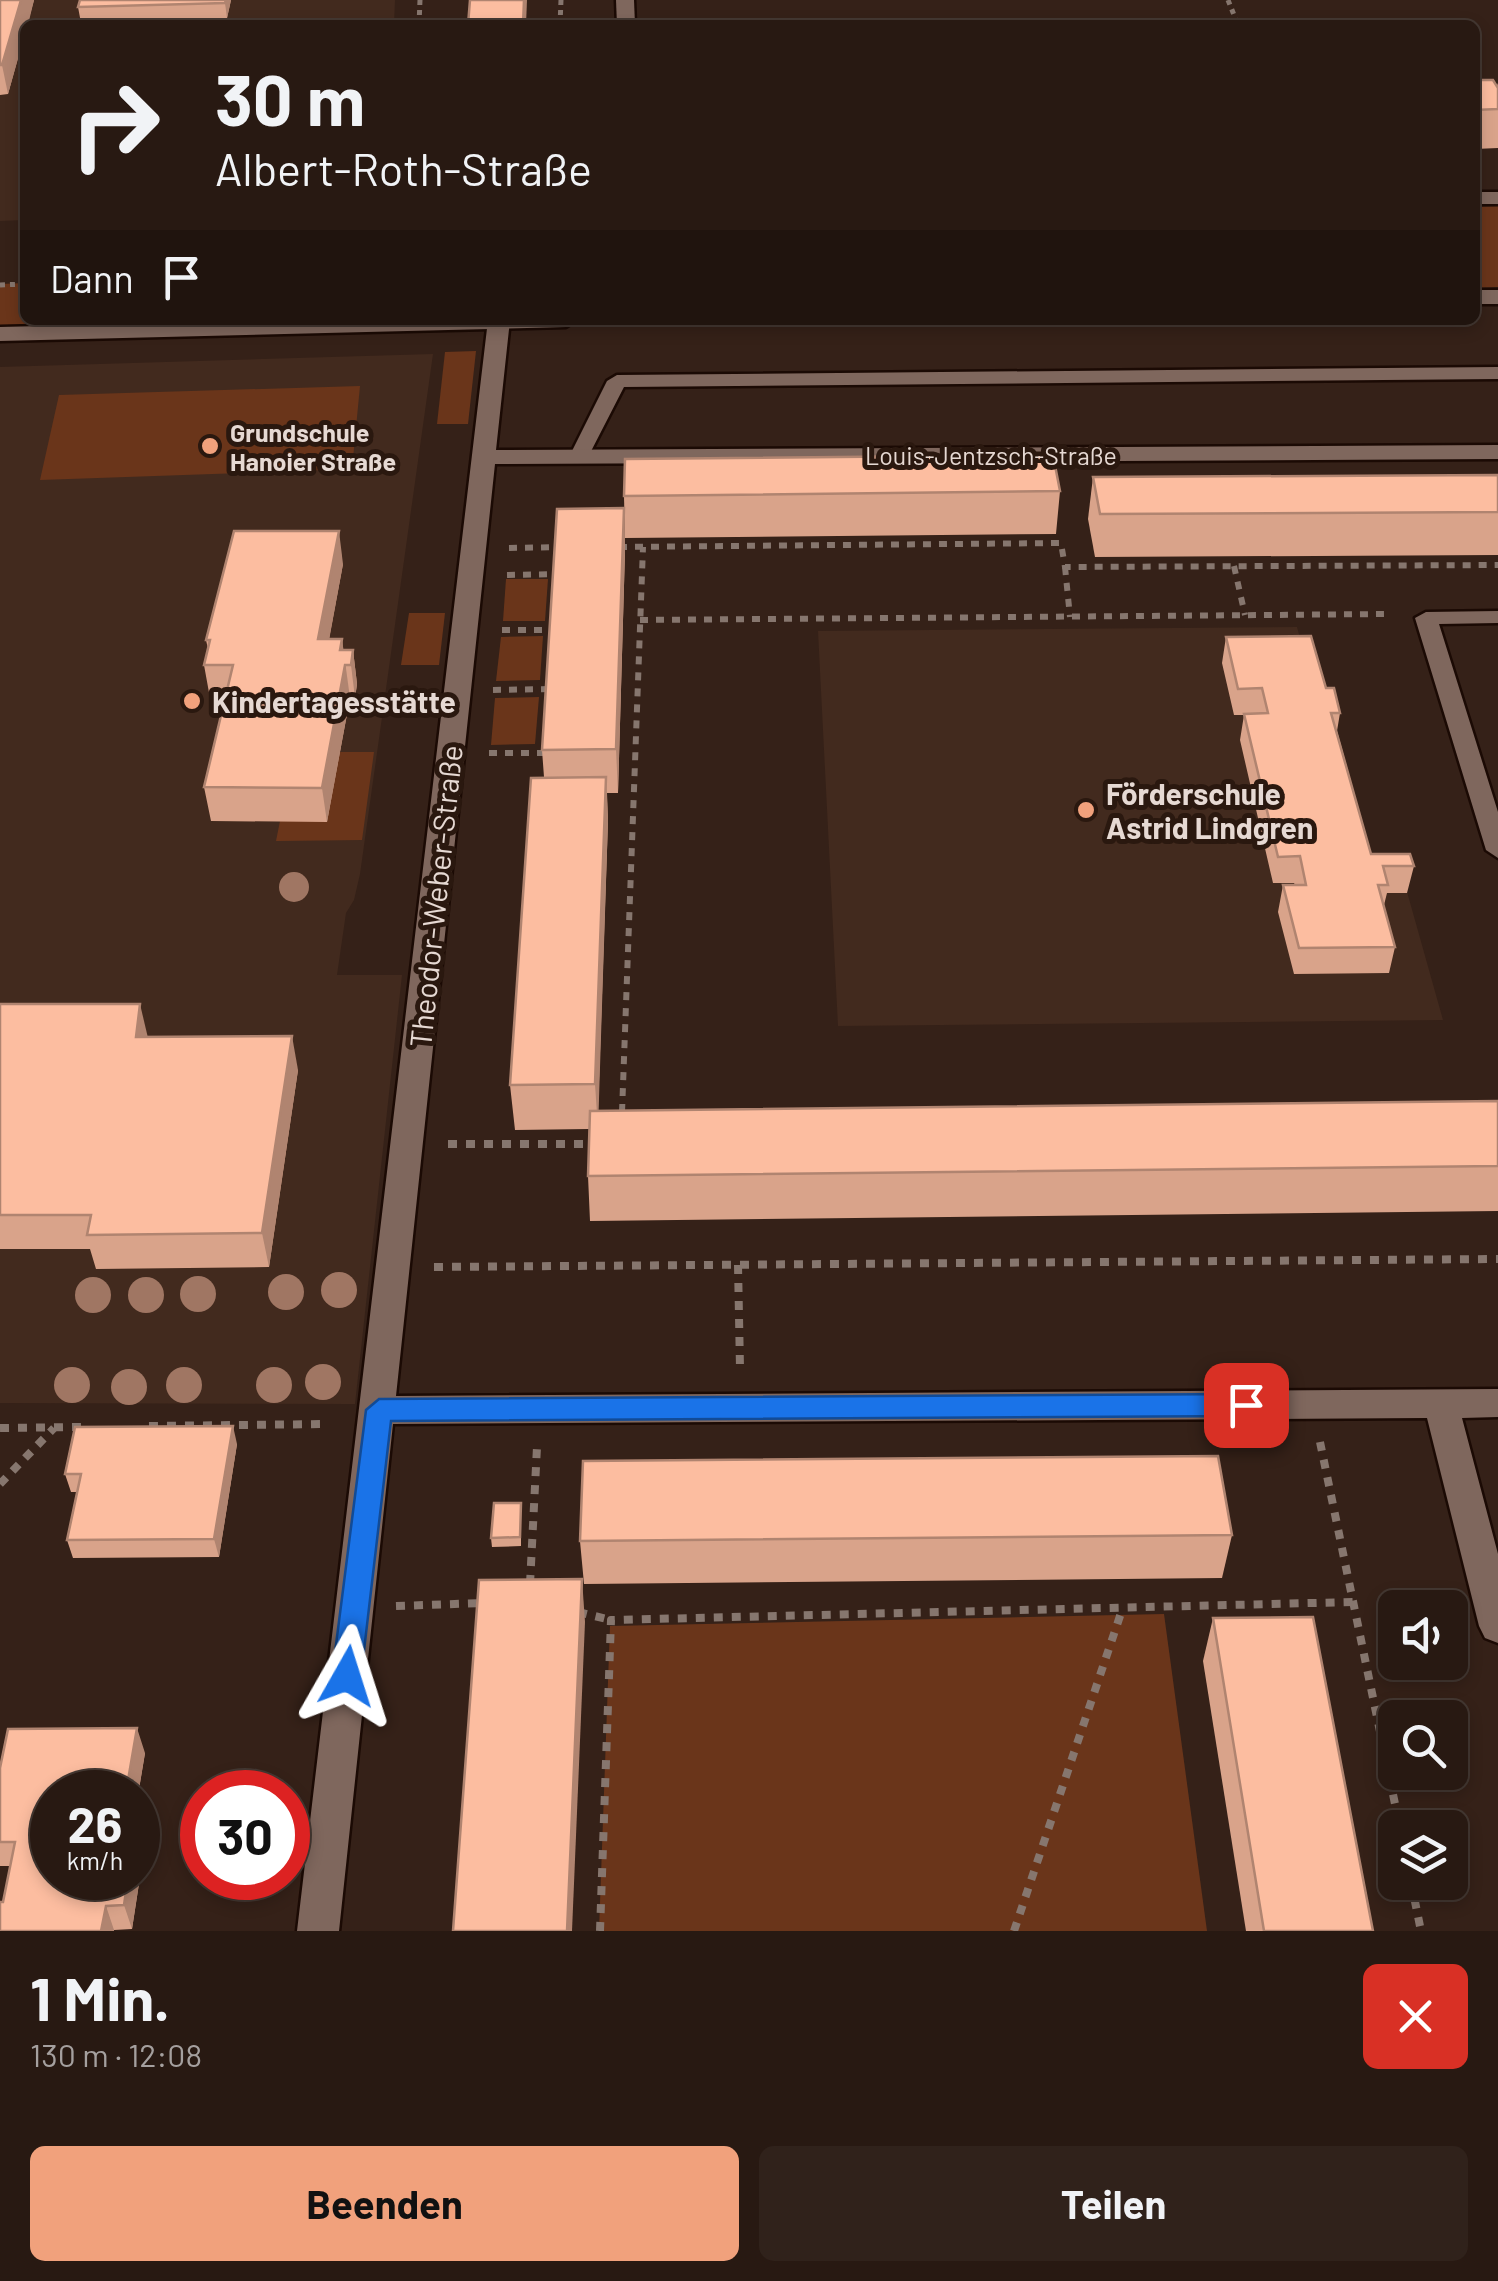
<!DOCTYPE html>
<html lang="de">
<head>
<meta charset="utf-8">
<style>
  body { margin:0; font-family:Barlow,sans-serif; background:#30221b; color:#f1f3f6; height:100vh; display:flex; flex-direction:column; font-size:38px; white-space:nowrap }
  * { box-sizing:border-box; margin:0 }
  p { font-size:32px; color:#a5a09f }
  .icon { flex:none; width:55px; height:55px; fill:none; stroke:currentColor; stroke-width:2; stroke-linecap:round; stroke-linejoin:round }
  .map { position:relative; height:1931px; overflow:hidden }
  .details { display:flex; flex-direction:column; background:#281912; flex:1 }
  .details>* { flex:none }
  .hud { position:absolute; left:20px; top:20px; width:1460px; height:305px; border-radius:15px; box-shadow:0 5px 15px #0003,0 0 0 2px #443832; background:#281912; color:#f1f3f6; overflow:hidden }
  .tools { position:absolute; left:1378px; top:1590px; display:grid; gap:20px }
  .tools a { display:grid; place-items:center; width:90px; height:90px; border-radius:15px; background:#281912; box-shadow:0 5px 15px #0003,0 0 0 2px #443832; font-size:50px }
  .speed { position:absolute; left:30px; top:1770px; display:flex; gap:20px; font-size:50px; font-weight:700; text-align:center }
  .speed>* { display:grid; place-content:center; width:130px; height:130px; border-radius:50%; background:#281912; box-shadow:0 5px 15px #0003,0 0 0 2px #443832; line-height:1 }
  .speed small { font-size:25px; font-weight:400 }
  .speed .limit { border:15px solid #d22; background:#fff; color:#111 }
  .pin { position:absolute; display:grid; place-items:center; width:85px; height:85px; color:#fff; margin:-42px; border-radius:20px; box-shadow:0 5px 15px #0006 }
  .me { position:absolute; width:110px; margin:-55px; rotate:6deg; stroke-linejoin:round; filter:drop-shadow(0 0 8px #0008) }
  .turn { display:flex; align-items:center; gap:35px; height:210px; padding:0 30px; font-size:45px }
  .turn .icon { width:130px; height:130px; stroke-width:2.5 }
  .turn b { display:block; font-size:70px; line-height:85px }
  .then { display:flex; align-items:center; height:95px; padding:0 30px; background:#0003; gap:20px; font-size:38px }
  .round { display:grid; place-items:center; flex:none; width:105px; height:105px; border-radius:15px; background:#30221b }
  .overview { display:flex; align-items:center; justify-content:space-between; height:170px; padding:0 30px }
  h1 { font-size:60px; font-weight:700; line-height:75px }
  .cta { display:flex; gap:20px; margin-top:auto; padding:20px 30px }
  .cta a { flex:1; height:115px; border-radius:15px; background:#f1a17c; color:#111; font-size:40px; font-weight:700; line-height:115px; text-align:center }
  .cta a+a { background:#30221b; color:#f1f3f6 }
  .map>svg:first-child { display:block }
  .built { fill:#422a1e }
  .green { fill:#6a351a }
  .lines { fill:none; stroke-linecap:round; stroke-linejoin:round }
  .lane-casing { stroke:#1b0a04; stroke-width:5 }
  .street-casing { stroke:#1b0a04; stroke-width:5 }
  .secondary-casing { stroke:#1b0a04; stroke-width:5 }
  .path-far2 { stroke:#86766e; stroke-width:5; stroke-dasharray:5 5; stroke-linecap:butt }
  .path-far1 { stroke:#86766e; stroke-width:6; stroke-dasharray:8 8; stroke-linecap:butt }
  .path { stroke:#86766e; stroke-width:8; stroke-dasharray:9 9; stroke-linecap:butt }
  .lane { fill:#7f675d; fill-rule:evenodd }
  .street { fill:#7f675d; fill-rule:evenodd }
  .secondary { fill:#7f675d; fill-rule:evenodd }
  .tree { fill:#a07663 }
  .wall { fill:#d9a38a }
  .shaded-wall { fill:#b08470 }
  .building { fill:#fcbda0; stroke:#b08470; stroke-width:2.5 }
  .route { fill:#1a73e8; stroke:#114b97; stroke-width:2.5 }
  .poi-dot { fill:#f1a17c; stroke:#2a180f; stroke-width:4 }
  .labels { text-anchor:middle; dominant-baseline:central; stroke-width:10; stroke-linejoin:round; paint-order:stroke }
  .far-poi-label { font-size:25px; font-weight:bold; fill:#e6d9d3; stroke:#2a180f; text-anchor:start }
  .far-street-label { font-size:25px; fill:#e6d9d3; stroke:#2a180f }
  .poi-label { font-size:30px; font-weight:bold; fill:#e6d9d3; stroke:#2a180f; text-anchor:start }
  .street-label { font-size:30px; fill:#e6d9d3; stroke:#2a180f }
</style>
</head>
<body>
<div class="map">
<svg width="1498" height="1931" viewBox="0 0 1498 1931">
  <rect width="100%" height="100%" fill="#352118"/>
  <!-- built -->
  <g class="built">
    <path d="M0 0H395L394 25H25V220L0 221Z"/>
    <path d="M433 354 360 874 354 900 346 913 337 975H402L355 1404 0 1403V367Z"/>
    <path d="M1297 627 1365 880 1404 881 1443 1020 838 1026 818 631Z"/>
  </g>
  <!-- green -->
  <g class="green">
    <path d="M1498 206V287L1475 288V207Z"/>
    <path d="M25 283V320H476L0 334V284Z"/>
    <path d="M476 351 468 424H437L445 352Z"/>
    <path d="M360 386 352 469 40 480 59 395Z"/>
    <path d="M506 579H548L545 621H503Z"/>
    <path d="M409 613H445L439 665H401Z"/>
    <path d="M543 636 540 680 496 681 501 637Z"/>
    <path d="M539 697 535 744 491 745 495 698Z"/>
    <path d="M340 752H374L362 840 276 841 280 821H327Z"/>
    <path d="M1164 1614 1207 1931H599L610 1626Z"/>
  </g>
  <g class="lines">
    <!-- lane casing -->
    <g class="lane-casing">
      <g id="lane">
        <path d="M1498 367V379L624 387 586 461 579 463 569 457 607 381 617 375Z"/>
        <path d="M1498 611V623L1439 624 1498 812V858L1486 850 1415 618 1426 612Z"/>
      </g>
    </g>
    <!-- street casing -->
    <g class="street-casing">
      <g id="street">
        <path d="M616 0H634L635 25H617Z"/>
        <rect x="1475" y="192" width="23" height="12"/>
        <path d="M488 320H510L496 450 1498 445V459L495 464 396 1396 1498 1389V1417L1462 1418 1498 1554V1643L1485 1638 1479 1626 1427 1418 393 1424 339 1931H297Z"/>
      </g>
    </g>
    <!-- secondary casing -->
    <g class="secondary-casing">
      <g id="secondary">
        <rect x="1475" y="290" width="23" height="14"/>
        <path d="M293 320H577L566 327 0 341V327Z"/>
      </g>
    </g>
    <!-- path-far2 -->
    <g class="path-far2">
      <path d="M1228 0 1238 25"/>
      <path d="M419 25 420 0"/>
      <path d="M560 25 561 0"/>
      <path d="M0 285 25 284"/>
    </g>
    <!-- path-far1 -->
    <g class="path-far1">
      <path d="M619 547 1061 543 1065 567 1498 565"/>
      <path d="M509 548 562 547"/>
      <path d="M1234 566 1245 615"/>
      <path d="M1065 567 1070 617"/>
      <path d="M507 575 559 574"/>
      <path d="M640 620 1390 614"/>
      <path d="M502 630H554"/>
      <path d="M493 690 551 689"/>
      <path d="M489 753H547"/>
      <path d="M622 1112 643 547"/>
    </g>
    <!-- path -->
    <g class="path">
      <path d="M622 1115V1110"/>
      <path d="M448 1144H596"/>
      <path d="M738 1265 740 1368"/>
      <path d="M434 1267 1498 1259"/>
      <path d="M149 1426 327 1424"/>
      <path d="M0 1428 81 1427"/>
      <path d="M1320 1442 1400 1828"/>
      <path d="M0 1484 54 1428"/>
      <path d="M530 1584 537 1447"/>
      <path d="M396 1606 483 1603"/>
      <path d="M578 1612 611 1620"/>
      <path d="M1411 1882 1421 1931"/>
      <path d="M600 1931 611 1620 1353 1602"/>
      <path d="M1014 1931 1123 1607"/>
    </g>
    <!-- lane -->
    <use href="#lane" class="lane"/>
    <!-- street -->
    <use href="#street" class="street"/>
    <!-- secondary -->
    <use href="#secondary" class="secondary"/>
  </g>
  <!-- trees -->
  <g class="tree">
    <circle cx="294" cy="887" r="15"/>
    <circle cx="339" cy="1290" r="18"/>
    <circle cx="286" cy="1292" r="18"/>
    <circle cx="198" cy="1294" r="18"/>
    <circle cx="93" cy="1295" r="18"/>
    <circle cx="146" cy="1295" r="18"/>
    <circle cx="323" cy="1382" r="18"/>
    <circle cx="72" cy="1385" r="18"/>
    <circle cx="184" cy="1385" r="18"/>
    <circle cx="274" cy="1385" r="18"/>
    <circle cx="129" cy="1387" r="18"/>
  </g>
  <!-- wall -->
  <g class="wall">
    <path d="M0 0H34L8 94 0 95Z"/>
    <path d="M80 0H231L227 18 81 23 78 7Z"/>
    <path d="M1475 80 1497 86 1498 83V148L1475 149Z"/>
    <path d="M1498 475V555L1095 557 1088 519 1093 477Z"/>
    <path d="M1060 491 1056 534 625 538 624 496Z"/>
    <path d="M624 508 625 551 618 793H607L608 821 598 1111 1498 1101V1211L590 1221 588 1176 589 1129 515 1130 510 1085 544 777 542 750Z"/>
    <path d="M343 564 329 639H342L343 650H353L357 684 355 698H350L327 822 211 821 204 787 225 699 210 698 204 665 208 649 206 640Z"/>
    <path d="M1226 637 1326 688 1340 713 1337 731 1371 854 1414 866 1407 893H1387L1384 905 1395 947 1389 973 1294 974 1278 912 1283 885H1295L1294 883H1273L1240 740 1244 715H1234L1222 663Z"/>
    <path d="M0 1004 298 1070 269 1267 96 1269 90 1249H0Z"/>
    <path d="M237 1444 219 1557 73 1558 67 1540 77 1492H71L65 1474Z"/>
    <path d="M521 1503V1546L492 1547 491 1538Z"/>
    <path d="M1232 1535 1222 1578 584 1584 580 1541Z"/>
    <path d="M1213 1618 1373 1931H1246L1203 1661Z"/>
    <path d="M145 1753 138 1795V1792H52L138 1878V1850L142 1864 132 1929 114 1930 3 1902 10 1866H0V1768Z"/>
  </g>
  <!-- shaded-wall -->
  <g class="shaded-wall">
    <path d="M21 0H34L28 25H25V34L8 94 2 65Z"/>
    <path d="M226 0H231L227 18 225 3Z"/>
    <path d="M524 0H527L526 25H523Z"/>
    <path d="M624 508 625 551 618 793 616 749Z"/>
    <path d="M339 531 343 564 323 673 318 639Z"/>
    <path d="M342 639 350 698 327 822 322 788Z"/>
    <path d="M353 650 357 684 355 698 351 665Z"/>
    <path d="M606 777 608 821 598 1129 595 1084Z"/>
    <path d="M140 1004 148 1038 136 1037Z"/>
    <path d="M292 1036 298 1070 269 1267 262 1233Z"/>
    <path d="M233 1426 237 1444 219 1557 214 1539Z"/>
    <path d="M582 1579 585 1622 572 1931H567Z"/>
    <path d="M137 1728 145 1753 138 1795V1792H126Z"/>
    <path d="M138 1850 142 1864 132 1929 124 1905 128 1878H138Z"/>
    <path d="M106 1906 114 1930V1931H101Z"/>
  </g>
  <!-- building -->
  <g class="building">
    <path d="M0 0H21L2 65H0Z"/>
    <path d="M80 0H226L225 3 78 7Z"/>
    <path d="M470 0H524L523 25H468Z"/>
    <path d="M1475 80H1493L1498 88V109L1475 110Z"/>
    <path d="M1053 455 1060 491 624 496 625 459Z"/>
    <path d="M1498 475V512L1100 514 1093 477Z"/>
    <path d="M624 508 616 749 542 750 557 509Z"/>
    <path d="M234 531H339L318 639H342L340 650H353L351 665H345L322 788 204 787 233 665H204L210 640H206Z"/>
    <path d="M1311 636 1326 688H1334L1340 713H1331L1371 854H1410L1414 866H1383L1388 885H1378L1395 947 1299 948 1283 885H1306L1300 856 1278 857 1244 714 1268 713 1262 688 1238 689 1226 637Z"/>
    <path d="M606 777 595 1084 510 1085 531 778Z"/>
    <path d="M0 1004H140L136 1037 292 1036 262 1233 87 1235 91 1215H0Z"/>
    <path d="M1498 1101V1166L588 1176 590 1111Z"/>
    <path d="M233 1426 214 1539 67 1540 81 1474H65L75 1427Z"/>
    <path d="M1218 1456 1232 1535 580 1541 583 1461Z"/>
    <path d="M494 1503H521L520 1537 491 1538Z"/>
    <path d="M582 1579 567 1931H453L479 1580Z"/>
    <path d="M1313 1617 1373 1931H1264L1213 1618Z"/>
    <path d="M137 1728 126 1792H52V1878H128L124 1905 106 1906 101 1931H0V1902H3L15 1842H0V1768L8 1729Z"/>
  </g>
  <!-- route -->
  <path class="route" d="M1246 1394 1260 1405 1246 1416 391 1421 361 1676 357 1686 347 1689 336 1686 332 1676 366 1410 379 1399Z"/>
  <!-- markers -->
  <g class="poi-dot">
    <circle cx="210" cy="446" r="10"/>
    <circle cx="192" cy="701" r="10"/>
    <circle cx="1086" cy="810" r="10"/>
  </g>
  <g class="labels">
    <!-- far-poi labels -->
    <g class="far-poi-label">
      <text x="230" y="432">Grundschule<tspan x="230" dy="29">Hanoier Straße</tspan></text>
    </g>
    <!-- far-street labels -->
    <g class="far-street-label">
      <text x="991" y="455">Louis-Jentzsch-Straße</text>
    </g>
    <!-- poi labels -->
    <g class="poi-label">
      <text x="212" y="701">Kindertagesstätte</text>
      <text x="1106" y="793">Förderschule<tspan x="1106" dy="34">Astrid Lindgren</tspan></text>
    </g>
    <!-- street labels -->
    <g class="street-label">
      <text transform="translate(435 896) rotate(-84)">Theodor-Weber-Straße</text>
    </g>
  </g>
</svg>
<div class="tools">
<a><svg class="icon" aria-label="sound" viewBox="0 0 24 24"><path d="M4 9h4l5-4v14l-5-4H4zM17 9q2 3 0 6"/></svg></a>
<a><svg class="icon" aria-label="search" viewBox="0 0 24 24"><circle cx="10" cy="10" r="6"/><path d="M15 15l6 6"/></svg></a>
<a><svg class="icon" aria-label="layers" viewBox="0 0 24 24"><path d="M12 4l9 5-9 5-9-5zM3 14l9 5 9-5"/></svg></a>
</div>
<div class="speed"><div>26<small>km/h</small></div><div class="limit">30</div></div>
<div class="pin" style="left:1246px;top:1405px;background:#d93025"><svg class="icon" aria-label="arrive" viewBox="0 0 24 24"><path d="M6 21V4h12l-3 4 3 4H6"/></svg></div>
<svg class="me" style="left:347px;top:1676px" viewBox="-20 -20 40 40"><path d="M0-17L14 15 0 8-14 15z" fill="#1a73e8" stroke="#fff" stroke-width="4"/></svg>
<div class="hud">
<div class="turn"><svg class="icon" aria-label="right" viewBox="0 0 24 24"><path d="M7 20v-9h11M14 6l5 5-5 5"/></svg><div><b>30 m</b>Albert-Roth-Straße</div></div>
<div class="then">Dann<svg class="icon" aria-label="arrive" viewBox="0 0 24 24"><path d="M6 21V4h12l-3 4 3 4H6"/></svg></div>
</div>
</div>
<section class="details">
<div class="overview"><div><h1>1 Min.</h1><p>130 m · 12:08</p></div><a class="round" style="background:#d93025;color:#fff"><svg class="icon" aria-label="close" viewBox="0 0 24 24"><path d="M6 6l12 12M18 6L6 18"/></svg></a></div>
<div class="cta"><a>Beenden</a><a>Teilen</a></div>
</section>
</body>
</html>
